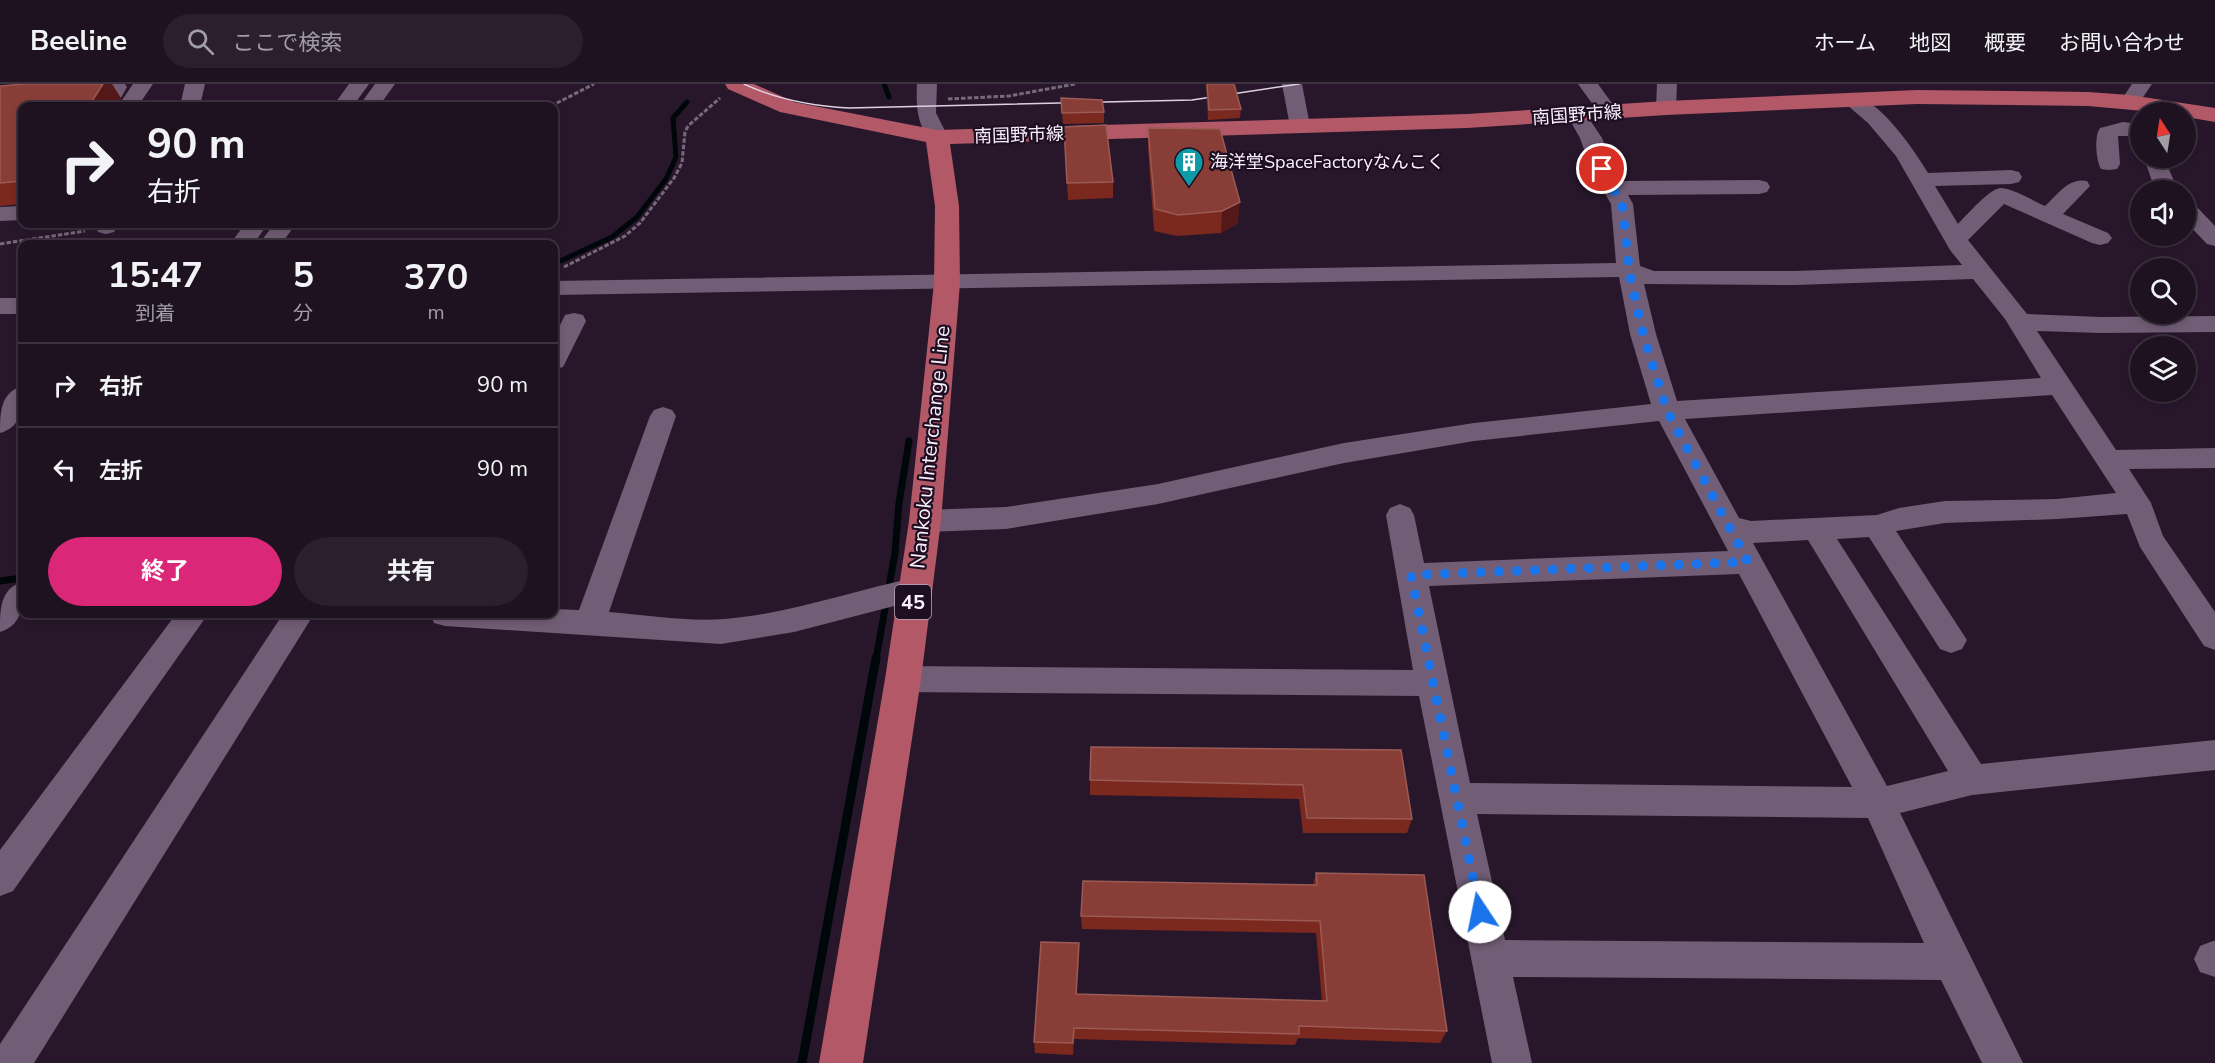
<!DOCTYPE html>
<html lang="ja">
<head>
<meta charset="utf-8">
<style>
  body { margin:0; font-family:"Nunito Sans","Noto Sans JP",sans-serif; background:#2b1f2d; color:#f1f3f6; height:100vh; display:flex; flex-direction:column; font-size:22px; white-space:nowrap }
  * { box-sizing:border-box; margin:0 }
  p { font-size:20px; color:#a19da5 }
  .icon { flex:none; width:33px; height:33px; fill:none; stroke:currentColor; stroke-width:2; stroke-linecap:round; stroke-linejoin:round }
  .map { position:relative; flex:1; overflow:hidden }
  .side { position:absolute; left:18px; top:156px; width:540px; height:378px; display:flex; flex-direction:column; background:#1e1120; border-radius:12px; box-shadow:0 3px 9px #0003,0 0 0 2px #3c313e }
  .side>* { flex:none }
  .top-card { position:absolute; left:18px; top:18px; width:540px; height:126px; border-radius:12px; box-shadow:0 3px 9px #0003,0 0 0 2px #3c313e; background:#1e1120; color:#f1f3f6; overflow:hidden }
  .needle { width:39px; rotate:348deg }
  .controls { position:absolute; left:2130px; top:18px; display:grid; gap:12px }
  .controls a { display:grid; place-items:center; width:66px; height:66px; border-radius:50%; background:#1e1120; box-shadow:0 3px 9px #0003,0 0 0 2px #3c313e; font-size:30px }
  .pin { position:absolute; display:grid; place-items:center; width:51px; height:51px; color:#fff; margin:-26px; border:3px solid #fff; border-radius:50%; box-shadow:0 2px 6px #0007 }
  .me { position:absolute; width:66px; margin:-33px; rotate:349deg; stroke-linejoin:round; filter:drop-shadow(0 0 4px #0008) }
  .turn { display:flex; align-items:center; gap:21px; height:126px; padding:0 30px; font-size:27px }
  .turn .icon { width:78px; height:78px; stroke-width:2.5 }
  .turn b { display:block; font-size:42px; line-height:51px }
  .eta { display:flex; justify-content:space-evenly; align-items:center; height:102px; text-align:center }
  .eta b { font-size:36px; font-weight:700; line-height:42px }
  .cta { display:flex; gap:12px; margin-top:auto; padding:12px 30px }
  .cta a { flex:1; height:69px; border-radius:36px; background:#db2777; color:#fff; font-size:24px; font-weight:700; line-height:69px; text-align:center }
  .cta a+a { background:#2b1f2d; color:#f1f3f6 }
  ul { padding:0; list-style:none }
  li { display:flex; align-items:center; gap:18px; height:84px; padding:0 30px; border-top:2px solid #3c313e }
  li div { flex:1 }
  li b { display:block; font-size:22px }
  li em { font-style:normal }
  header { display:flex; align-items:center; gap:36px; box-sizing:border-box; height:84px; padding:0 30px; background:#1e1120; border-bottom:2px solid #3c313e }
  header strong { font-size:28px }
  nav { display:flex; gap:33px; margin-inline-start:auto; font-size:21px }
  .search { width:420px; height:54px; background:#2b1f2d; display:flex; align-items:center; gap:15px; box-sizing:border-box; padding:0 21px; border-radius:33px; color:#a19da5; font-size:22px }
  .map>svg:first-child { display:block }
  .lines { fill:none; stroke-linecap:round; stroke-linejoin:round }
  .stream-far2 { stroke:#00070a; stroke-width:5 }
  .stream-far1 { stroke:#00070a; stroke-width:7 }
  .stream { stroke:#00070a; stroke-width:9 }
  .path { stroke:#77697a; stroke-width:3; stroke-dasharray:4.5 2; stroke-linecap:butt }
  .minor { fill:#715d75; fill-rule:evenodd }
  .major { fill:#b25867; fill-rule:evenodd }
  .tram { stroke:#ddd1df; stroke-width:1.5 }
  .wall { fill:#7b281e }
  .shaded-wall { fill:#541819 }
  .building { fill:#883e36; stroke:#9a5a55; stroke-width:1.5 }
  .route { stroke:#1a73e8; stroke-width:10; stroke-dasharray:0 18 }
  .labels { text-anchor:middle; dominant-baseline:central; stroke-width:4.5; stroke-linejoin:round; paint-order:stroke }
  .far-street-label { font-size:18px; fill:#fbf0fd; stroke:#1e0e21 }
  .far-poi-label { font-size:18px; fill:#fbf0fd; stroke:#1e0e21; text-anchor:start }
  .shield { fill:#1e0e21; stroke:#b9acbb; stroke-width:1.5 }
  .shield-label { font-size:20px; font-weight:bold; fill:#fbf0fd }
  .street-label { font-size:21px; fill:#fbf0fd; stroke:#1e0e21 }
</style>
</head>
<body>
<header>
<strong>Beeline</strong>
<div class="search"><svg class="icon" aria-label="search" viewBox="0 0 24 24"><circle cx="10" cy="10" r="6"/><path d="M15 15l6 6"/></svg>ここで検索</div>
<nav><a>ホーム</a><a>地図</a><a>概要</a><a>お問い合わせ</a></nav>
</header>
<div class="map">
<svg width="2215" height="979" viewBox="0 0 2215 979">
  <rect width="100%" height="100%" fill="#28172b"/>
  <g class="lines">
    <!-- stream-far2 -->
    <g class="stream-far2">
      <path d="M884 0 889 13"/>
      <path d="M554 180 612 153 637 133 666 95 676 73 673 34 687 18"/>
    </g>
    <!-- stream-far1 -->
    <g class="stream-far1">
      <path d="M0 497 22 494"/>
      <path d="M876 575 895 469 899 419 909 357"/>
    </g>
    <!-- stream -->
    <path class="stream" d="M802 979 876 574"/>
    <!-- path -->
    <g class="path">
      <path d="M948 15 1009 12 1075 0"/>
      <path d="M551 22 594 0"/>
      <path d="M0 160 85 147"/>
      <path d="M564 183 625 152 640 139 674 94 682 79 685 48 688 42 720 14"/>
    </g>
    <!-- minor -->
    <g class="minor">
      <path d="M100 0H125L127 3 118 19H104L101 15 106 5Z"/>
      <path d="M133 0H153L138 22H118Z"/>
      <path d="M185 0H205L200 22H180Z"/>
      <path d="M349 0H369L353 22H333Z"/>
      <path d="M375 0H395L379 22H359Z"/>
      <path d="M917 0H937L936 29 948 53 944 57 937 59 930 57C917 39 916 22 917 0Z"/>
      <path d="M1282 0H1302L1310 42 1307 46 1300 48 1293 46 1290 42Z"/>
      <path d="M1578 0H1598L1619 29 1616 33 1609 35 1602 33Z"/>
      <path d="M1657 0H1677L1676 24 1673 28H1659L1656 24Z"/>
      <path d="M2132 0H2152L2137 22H2123L2120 18Z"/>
      <path d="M1850 9C1880 16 1913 64 1928 89L2011 86 2019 88 2022 93 2019 98 2011 100 1935 102 1958 140C1967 131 1990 104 2001 104 2015 105 2033 117 2045 122 2058 110 2069 93 2087 97L2090 102 2063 130 2108 149 2112 154 2108 159 2100 161 2092 159 2004 120 1968 156 2027 230 2101 233 2215 232V248L2101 249 2037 247 2116 366 2215 364V384L2129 385 2151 419 2163 452 2215 528V566L2204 562 2140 463 2127 430 2057 435 1945 439 1896 447 1967 556 1962 565 1951 569 1940 565 1869 453 1837 455 1981 680 2215 656V686L1972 711 1900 729 2023 979H1982L1941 896 1513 893 1532 979H1492L1419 612 903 608 892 604 887 595 892 586 903 582 1413 586 1386 431 1390 424 1400 420 1410 424 1414 431 1424 479 1728 467 1659 337 1474 357 1344 379 1158 420 1006 445 925 448 915 445 911 437 915 429 925 426 1006 423 1158 400 1344 359 1474 339 1651 320 1630 250 1619 193 554 211V197L1616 179 1611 120 1591 85 1580 54 1567 31 1570 27 1577 25 1584 27 1602 54 1620 97 1759 96 1767 98 1770 103 1767 108 1759 110 1628 111 1633 120 1640 182 1654 187H1795L1962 181 1950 166 1896 72 1868 39 1840 15 1843 11ZM1973 195 2005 235 2041 294 1677 317 1656 250 1644 200 1795 201ZM2052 311 2116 409 2057 415 1945 417 1899 424 1877 431 1751 437 1739 434 1685 335ZM1808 456 1948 687 1887 702 1753 459ZM1739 490 1852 703 1470 699 1429 502ZM1477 730 1868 734 1924 859 1505 856Z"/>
      <path d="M2123 38 2140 40V52H2118L2120 80 2117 85 2109 86 2101 85C2096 76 2094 52 2100 44Z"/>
      <path d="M2144 74H2164L2178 106H2155Z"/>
      <path d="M2186 118 2194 120 2215 142V162L2207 160 2186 138Z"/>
      <path d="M22 122V136L0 137V123Z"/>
      <path d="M95 140H117V143L114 148 106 150 98 148Z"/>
      <path d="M245 140H268L253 160H230Z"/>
      <path d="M274 140H296L281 160H259Z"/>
      <rect x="0" y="214" width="22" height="16"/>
      <path d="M574 229 583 231 586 237 563 283 554 285V253L565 231Z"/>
      <path d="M22 302C24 322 22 343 0 349 0 329 0 309 22 302Z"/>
      <path d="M663 323 672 326 676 332 609 528C644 531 691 538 724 535 789 530 851 507 914 494L925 498 929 506 925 514 794 548 721 560 445 542 434 539 430 530H554V525L579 526 650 332 654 326Z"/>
      <path d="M19 499 22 500C22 522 24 540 0 548 0 526 0 507 19 499Z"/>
      <path d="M176 530H208L13 807 0 812V766Z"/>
      <path d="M283 530H314L34 979H0V960Z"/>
      <path d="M2213 857H2215V893L2200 888 2194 875 2200 862Z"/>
    </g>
    <!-- major -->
    <path class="major" d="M725 0H754L794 18 937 46 1467 30 1666 17 1917 6 2088 8 2130 11 2215 24V38L2186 33V28H2155L2088 22 1917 20 1666 31 1467 44 950 60 959 122 960 199 941 437 921 595 863 979H819L885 595 909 437 934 199 935 122 926 58 780 28 728 5Z"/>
    <!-- tram -->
    <path class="tram" d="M744 0C778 16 812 22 849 24L1192 16 1299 0"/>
  </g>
  <!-- wall -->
  <g class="wall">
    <path d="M1206 0H1234L1241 25 1240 34 1208 36Z"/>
    <path d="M0 2 121 14 22 22V120L0 122Z"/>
    <path d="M1061 14 1104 28V39L1063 40Z"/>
    <path d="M1064 43 1113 98V114L1068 116Z"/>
    <path d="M1148 44 1238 139 1221 149 1177 152 1154 147 1148 65Z"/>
    <path d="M1401 666 1412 735 1407 749H1303L1299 715 1090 711V696Z"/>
    <path d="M1316 789 1447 947 1440 959 1298 954 1295 961 1074 955 1073 971 1035 969 1034 958 1079 872 1077 910 1322 917 1316 849 1082 845 1081 832 1313 801Z"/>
  </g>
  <!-- shaded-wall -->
  <g class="shaded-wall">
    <path d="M103 0H112L121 14 116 22H89Z"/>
    <path d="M1240 118 1238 139 1221 149 1222 127Z"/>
    <path d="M1079 859V872L1076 922V910Z"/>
    <path d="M1074 944V955L1073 971V959Z"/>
  </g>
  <!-- building -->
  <g class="building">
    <path d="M25 0H103L89 22H22V97L0 99V2Z"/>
    <path d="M1207 0H1234L1241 25 1209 26Z"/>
    <path d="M1061 14 1102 16 1104 28 1062 29Z"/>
    <path d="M1106 41 1113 98 1067 99 1064 43Z"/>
    <path d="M1148 44 1220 45 1240 118 1222 127 1178 131 1155 125Z"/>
    <path d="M1091 663 1401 666 1412 735 1307 734 1303 701 1090 696Z"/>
    <path d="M1316 789 1424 791 1447 947 1299 942V950L1074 944 1073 959 1034 958 1041 858 1079 859 1076 910 1327 917 1320 837 1081 832 1083 797 1317 801Z"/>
  </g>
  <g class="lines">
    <!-- route -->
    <path class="route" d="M1480 828 1411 491 1748 478 1667 327 1643 250 1629 186 1622 120 1602 85"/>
  </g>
  <!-- icons -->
  <defs>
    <g id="building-pin" transform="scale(1.5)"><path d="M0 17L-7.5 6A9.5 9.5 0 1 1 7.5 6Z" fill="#0f9aa8" stroke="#1e0e21"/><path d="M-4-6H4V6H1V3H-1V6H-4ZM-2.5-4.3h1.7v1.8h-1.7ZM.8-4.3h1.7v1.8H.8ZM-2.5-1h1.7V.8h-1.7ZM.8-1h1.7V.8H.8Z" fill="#fff"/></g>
  </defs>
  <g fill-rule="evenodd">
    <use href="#building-pin" x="1189" y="78"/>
  </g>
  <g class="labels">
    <!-- far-street labels -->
    <g class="far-street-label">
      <text transform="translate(1577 31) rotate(-4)">南国野市線</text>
      <text transform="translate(1019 51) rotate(-2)">南国野市線</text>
    </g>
    <!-- far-poi labels -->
    <g class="far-poi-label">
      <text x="1210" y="78">海洋堂SpaceFactoryなんこく</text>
    </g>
    <!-- shield labels -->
    <rect class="shield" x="895" y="501" width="36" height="34" rx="4.5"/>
    <g class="shield-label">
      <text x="913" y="518">45</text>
    </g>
    <!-- street labels -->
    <g class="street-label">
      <text transform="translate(930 363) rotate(-84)">Nankoku Interchange Line</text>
    </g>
  </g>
</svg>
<div class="controls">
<a><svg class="needle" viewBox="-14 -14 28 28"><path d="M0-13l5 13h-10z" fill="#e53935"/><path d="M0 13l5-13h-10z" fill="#a19da5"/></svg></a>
<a><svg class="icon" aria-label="sound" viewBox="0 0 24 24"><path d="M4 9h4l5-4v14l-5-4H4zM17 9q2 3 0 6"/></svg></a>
<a><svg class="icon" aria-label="search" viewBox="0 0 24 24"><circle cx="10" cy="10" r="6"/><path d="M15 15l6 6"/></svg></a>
<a><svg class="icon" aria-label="layers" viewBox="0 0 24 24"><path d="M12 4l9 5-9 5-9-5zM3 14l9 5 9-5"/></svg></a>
</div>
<div class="pin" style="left:1602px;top:85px;background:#d93025"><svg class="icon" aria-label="arrive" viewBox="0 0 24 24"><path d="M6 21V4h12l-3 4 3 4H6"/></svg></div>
<svg class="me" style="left:1480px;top:828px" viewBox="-20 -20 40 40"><circle r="19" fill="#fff"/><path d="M0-13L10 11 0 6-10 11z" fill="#1a73e8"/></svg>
<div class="top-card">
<div class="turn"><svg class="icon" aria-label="right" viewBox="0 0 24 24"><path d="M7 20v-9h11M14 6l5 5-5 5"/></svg><div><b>90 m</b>右折</div></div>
</div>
<section class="side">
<div class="eta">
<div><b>15:47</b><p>到着</p></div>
<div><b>5</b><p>分</p></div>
<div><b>370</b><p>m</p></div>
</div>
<ul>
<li><svg class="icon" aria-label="right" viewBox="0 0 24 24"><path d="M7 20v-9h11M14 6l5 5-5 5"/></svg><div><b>右折</b></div><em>90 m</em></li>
<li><svg class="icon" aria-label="left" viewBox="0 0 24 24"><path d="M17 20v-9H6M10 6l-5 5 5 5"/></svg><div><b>左折</b></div><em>90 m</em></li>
</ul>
<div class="cta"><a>終了</a><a>共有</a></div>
</section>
</div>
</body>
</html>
